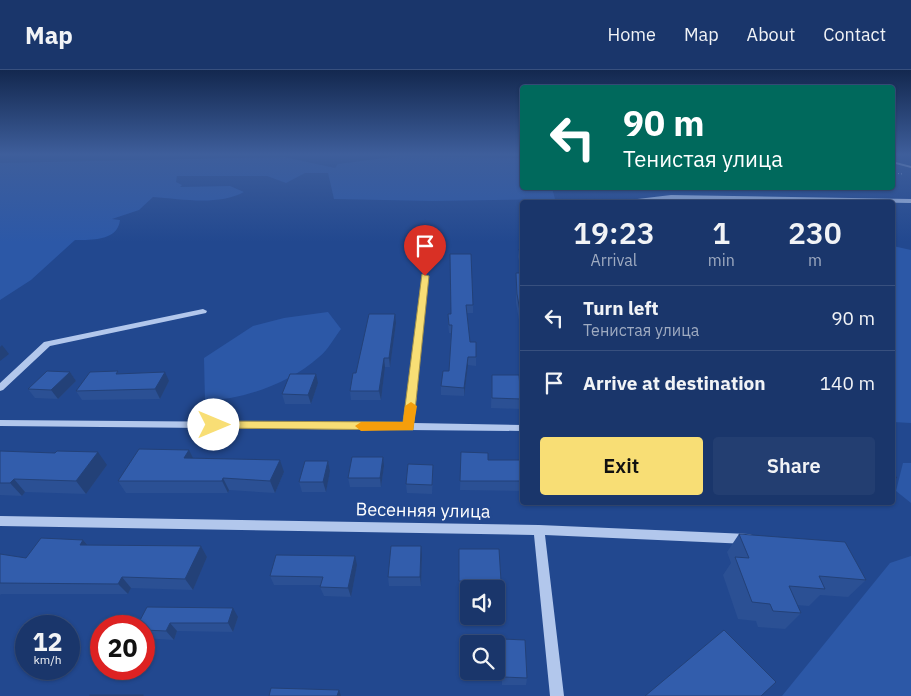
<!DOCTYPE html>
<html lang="en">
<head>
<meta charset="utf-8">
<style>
  body { margin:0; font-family:"IBM Plex Sans",sans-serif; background:#233e71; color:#f1f3f6; height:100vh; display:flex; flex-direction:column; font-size:19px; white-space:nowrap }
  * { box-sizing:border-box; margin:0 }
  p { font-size:16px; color:#9fabc1 }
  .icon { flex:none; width:28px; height:28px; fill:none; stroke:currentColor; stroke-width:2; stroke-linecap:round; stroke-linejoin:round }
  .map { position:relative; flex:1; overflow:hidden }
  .sheet { position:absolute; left:520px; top:130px; width:375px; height:305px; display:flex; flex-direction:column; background:#1a366b; border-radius:5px; box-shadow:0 1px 4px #0004,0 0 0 1px #38507e }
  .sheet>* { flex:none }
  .hud { position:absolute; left:520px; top:15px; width:375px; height:105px; border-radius:5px; box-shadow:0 1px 4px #0004,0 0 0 1px #38507e; background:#00695c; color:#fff; overflow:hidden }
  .tools { position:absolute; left:460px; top:510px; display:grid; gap:10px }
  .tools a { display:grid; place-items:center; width:45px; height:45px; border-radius:5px; background:#1a366b; box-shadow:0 1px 4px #0004,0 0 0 1px #38507e; font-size:25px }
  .speed { position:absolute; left:15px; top:545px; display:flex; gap:10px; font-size:25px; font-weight:700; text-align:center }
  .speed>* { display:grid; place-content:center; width:65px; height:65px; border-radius:50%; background:#1a366b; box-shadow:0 1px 4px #0004,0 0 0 1px #38507e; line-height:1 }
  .speed small { font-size:12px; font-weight:400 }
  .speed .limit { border:8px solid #d22; background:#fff; color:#111 }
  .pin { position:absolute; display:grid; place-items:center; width:42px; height:42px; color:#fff; margin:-51px -21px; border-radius:50% 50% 50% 0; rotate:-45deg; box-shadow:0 0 5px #0007 }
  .pin .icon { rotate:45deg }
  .me { position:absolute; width:55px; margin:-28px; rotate:90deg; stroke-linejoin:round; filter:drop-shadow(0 0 4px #0008) }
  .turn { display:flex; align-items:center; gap:18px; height:105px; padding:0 20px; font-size:22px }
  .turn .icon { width:65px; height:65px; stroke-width:2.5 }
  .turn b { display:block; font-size:35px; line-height:42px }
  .eta { display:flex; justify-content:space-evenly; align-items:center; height:85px; text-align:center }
  .eta b { font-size:30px; font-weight:600; line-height:35px }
  .cta { display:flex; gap:10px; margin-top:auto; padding:10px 20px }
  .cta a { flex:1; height:58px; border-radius:5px; background:#f8de75; color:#111; font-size:20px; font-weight:600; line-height:58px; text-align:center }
  .cta a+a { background:#233e71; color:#f1f3f6 }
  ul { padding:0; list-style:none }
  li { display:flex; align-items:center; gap:15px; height:65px; padding:0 20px; border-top:1px solid #38507e }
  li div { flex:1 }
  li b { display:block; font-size:19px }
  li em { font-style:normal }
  header { display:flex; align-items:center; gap:30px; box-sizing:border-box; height:70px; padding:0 25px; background:#1a366b; border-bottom:1px solid #38507e }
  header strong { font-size:24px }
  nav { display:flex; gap:28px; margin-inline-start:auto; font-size:18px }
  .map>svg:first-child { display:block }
  .green { fill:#2c58a7 }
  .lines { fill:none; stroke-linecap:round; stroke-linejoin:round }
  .path { stroke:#b2c7ec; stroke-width:1; stroke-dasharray:1 2; stroke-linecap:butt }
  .minor { fill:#b2c7ec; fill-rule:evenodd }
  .wall { fill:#2b5094 }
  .shaded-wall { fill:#234178 }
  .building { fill:#325dac; stroke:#234178 }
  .route { fill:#f8de75; stroke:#a1904c }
  .slow { fill:#f59e0b }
  .labels { text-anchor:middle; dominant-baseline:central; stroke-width:5; stroke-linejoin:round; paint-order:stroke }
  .near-street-label { font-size:18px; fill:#fff; stroke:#22488f }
</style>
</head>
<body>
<header>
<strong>Map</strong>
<nav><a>Home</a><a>Map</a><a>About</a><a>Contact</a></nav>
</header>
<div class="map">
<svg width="911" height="626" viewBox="0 0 911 626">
  <rect width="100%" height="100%" fill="#22488f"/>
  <!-- green -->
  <g class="green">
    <path d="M400 86 522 88V118H552L555 129 433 131 334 129 328 103H305L286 113 267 106H177L176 112 182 115 180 117 230 116 244 122C219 136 181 129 153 127L139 140 112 149 120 150C118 171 91 170 75 170L31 210 0 230V93L284 87 335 98 338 94Z"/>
    <path d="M893 176 911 180V353L893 352Z"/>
    <path d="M328 242 341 259C334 268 328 280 319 287 289 314 244 329 205 331L204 288 253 256 284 248Z"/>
    <path d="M903 393H911V433L896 421Z"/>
    <path d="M911 486V626H782L890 493Z"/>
  </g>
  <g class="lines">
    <!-- path -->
    <path class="path" d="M892 103 903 104"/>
    <!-- minor -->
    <g class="minor">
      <path d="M892 91 911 96V98L892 93Z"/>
      <path d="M671 125 911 129V133L671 129 638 132H626L629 130Z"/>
      <path d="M425 204 428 206 414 353 522 355V361L0 356V350L405 353 422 206Z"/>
      <path d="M203 239 207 241 206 243 50 276 3 320 0 321V313L44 272Z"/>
      <path d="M0 446 539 455 748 464 752 465 754 469 752 473 748 474 545 465 564 626H550L534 465 0 456Z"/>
    </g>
  </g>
  <!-- wall -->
  <g class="wall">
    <path d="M519 179H522V201L518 187Z"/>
    <path d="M450 184 473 235V243H467L470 272 476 287V296L468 295 464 326 441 325V316L449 301 451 263H449L448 252V244H451Z"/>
    <path d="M516 203H522V267L516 233Z"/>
    <path d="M396 253 390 297H385L381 330H351L350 321 356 303Z"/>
    <path d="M70 302 76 311 58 329 35 328 28 319Z"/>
    <path d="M120 304 169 311 160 329 82 330 76 321Z"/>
    <path d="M492 305 521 329 520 339 491 338Z"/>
    <path d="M318 313 311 334H285L282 324Z"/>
    <path d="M0 381 107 395 86 424 25 422 22 426 0 425Z"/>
    <path d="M461 382 488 390H522V421L460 420Z"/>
    <path d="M193 388 284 402 275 423 229 420 228 423H126L118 411Z"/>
    <path d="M328 391 330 401 326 422H302L299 412Z"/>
    <path d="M384 396 381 417H350L348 408Z"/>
    <path d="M892 402 897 408 892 414Z"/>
    <path d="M433 404 432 424 407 423 406 414Z"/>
    <path d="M739 464 866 510 848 527 820 525 809 536 797 535 801 543 785 559 758 557 756 551 738 549 723 505 731 493 727 482Z"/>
    <path d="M83 470 88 475 201 476 207 487 193 520 131 518 128 524H1L0 525V484L26 488Z"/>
    <path d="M459 479 501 511 500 519H469L459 520Z"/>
    <path d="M422 485 421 516H389L388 507Z"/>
    <path d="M357 495 351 527 324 526 320 517 321 515H274L270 506Z"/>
    <path d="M147 537 238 547 233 562 177 561 174 570 144 568V556Z"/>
    <path d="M502 569 527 608 526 615H502L501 578Z"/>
  </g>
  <!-- shaded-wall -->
  <g class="shaded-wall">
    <path d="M395 244 396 253 390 297 389 288Z"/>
    <path d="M2 275 9 284 0 291V277Z"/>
    <path d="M468 287V295L464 326V318Z"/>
    <path d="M384 288 385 297 381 330 379 321Z"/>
    <path d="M70 302 76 311 58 329 51 320Z"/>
    <path d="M165 302 169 311 160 329 155 319Z"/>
    <path d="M316 304 318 313 311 334 308 325Z"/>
    <path d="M189 380 195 392 184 388Z"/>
    <path d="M98 382 107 395 86 424 76 411Z"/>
    <path d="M383 387 384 396 381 417 380 408Z"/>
    <path d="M280 390 284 402 275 423 270 411Z"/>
    <path d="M328 391 330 401 326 422 323 412Z"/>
    <path d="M223 408 229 420 228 423 222 411Z"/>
    <path d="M14 409 25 422 22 426 10 413Z"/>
    <path d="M83 470 93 481 80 475Z"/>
    <path d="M201 476 207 487 193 520 185 509Z"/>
    <path d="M421 476 422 485 421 516 420 507Z"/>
    <path d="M355 486 357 495 351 527 348 518Z"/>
    <path d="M122 507 131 518 128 524 118 514Z"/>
    <path d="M233 538 238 547 233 562 228 553Z"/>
    <path d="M170 553 177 561 174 570 166 561Z"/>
    <path d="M339 620 341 626H337Z"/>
  </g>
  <!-- building -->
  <g class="building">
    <path d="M519 179H522V190Z"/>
    <path d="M450 184H471L473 235H466L470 272H476V287H468L464 318 441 316 443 301H449L452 255H449L448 244H451Z"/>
    <path d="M516 203H522V253L517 224Z"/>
    <path d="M369 244H395L389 288H384L379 321H350L353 303H356Z"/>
    <path d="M47 301 70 302 51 320 28 319Z"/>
    <path d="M118 301 116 304 165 302 155 319 76 321 90 302Z"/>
    <path d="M290 304H316L308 325 282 324Z"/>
    <path d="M492 305H519L521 329 492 328Z"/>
    <path d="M139 379 189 380 184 388 280 390 270 411 223 408 222 411H118Z"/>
    <path d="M0 381 55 383 57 381 98 382 76 411 14 409 10 413H0Z"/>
    <path d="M461 382 488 383V390H522V411H460Z"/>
    <path d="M352 387H383L380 408H348Z"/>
    <path d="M305 391H328L323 412H299Z"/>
    <path d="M408 394 433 395 432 415 406 414Z"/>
    <path d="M892 402 897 408H892Z"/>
    <path d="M739 464 845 472 866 510 819 506 825 519 789 516 801 543 773 541 770 534 752 532 735 487 749 488Z"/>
    <path d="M41 468 83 470 80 475 201 476 185 509 122 507 118 514 0 513V484L26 488Z"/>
    <path d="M391 476H421L420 507H388Z"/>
    <path d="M459 479H499L501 511H459Z"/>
    <path d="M276 485 355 486 348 518 320 517 323 507 270 506Z"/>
    <path d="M147 537 233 538 228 553H170L166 561 144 560V556H137Z"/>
    <path d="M724 560 776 612 761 626H645Z"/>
    <path d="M502 569 525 570 527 608 503 607Z"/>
    <path d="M271 618 339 620 337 626H269Z"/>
    <rect x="90" y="625" width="53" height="1"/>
  </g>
  <!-- sky -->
  <linearGradient id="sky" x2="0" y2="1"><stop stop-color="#13284f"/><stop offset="0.49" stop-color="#3e5e9b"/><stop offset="1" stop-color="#3e5e9b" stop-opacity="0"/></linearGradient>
  <rect width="911" height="172" fill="url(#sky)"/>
  <!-- route -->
  <path class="route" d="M422 204 429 206 413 360 210 358 208 355 210 352 214 351 403 352Z"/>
  <!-- slow -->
  <path class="slow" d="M411 332 417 336 413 360 361 361 355 356 361 352H403L405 336Z"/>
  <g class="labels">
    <!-- near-street labels -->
    <g class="near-street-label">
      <text transform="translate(423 440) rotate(1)">Весенняя улица</text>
    </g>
  </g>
</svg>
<div class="tools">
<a><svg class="icon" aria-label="sound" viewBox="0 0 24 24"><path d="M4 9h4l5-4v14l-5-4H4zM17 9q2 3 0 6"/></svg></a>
<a><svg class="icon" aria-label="search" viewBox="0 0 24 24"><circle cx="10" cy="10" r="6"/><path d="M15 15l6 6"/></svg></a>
</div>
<div class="speed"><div>12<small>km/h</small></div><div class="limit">20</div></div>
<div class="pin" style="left:425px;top:206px;background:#d93025"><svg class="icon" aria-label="arrive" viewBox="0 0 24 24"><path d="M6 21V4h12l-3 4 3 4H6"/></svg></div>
<svg class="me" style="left:214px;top:355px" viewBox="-20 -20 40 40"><circle r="19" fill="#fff"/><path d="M0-13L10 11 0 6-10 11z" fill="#f8de75"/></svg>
<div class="hud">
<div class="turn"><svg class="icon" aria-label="left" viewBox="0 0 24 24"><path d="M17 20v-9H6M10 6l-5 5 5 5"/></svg><div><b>90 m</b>Тенистая улица</div></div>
</div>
<section class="sheet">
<div class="eta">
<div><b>19:23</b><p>Arrival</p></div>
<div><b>1</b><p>min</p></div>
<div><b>230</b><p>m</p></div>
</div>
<ul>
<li><svg class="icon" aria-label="left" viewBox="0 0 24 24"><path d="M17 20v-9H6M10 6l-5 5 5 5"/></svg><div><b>Turn left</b><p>Тенистая улица</p></div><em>90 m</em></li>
<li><svg class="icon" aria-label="arrive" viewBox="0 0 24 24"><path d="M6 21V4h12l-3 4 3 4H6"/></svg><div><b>Arrive at destination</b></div><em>140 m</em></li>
</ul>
<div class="cta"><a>Exit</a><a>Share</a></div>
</section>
</div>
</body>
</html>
